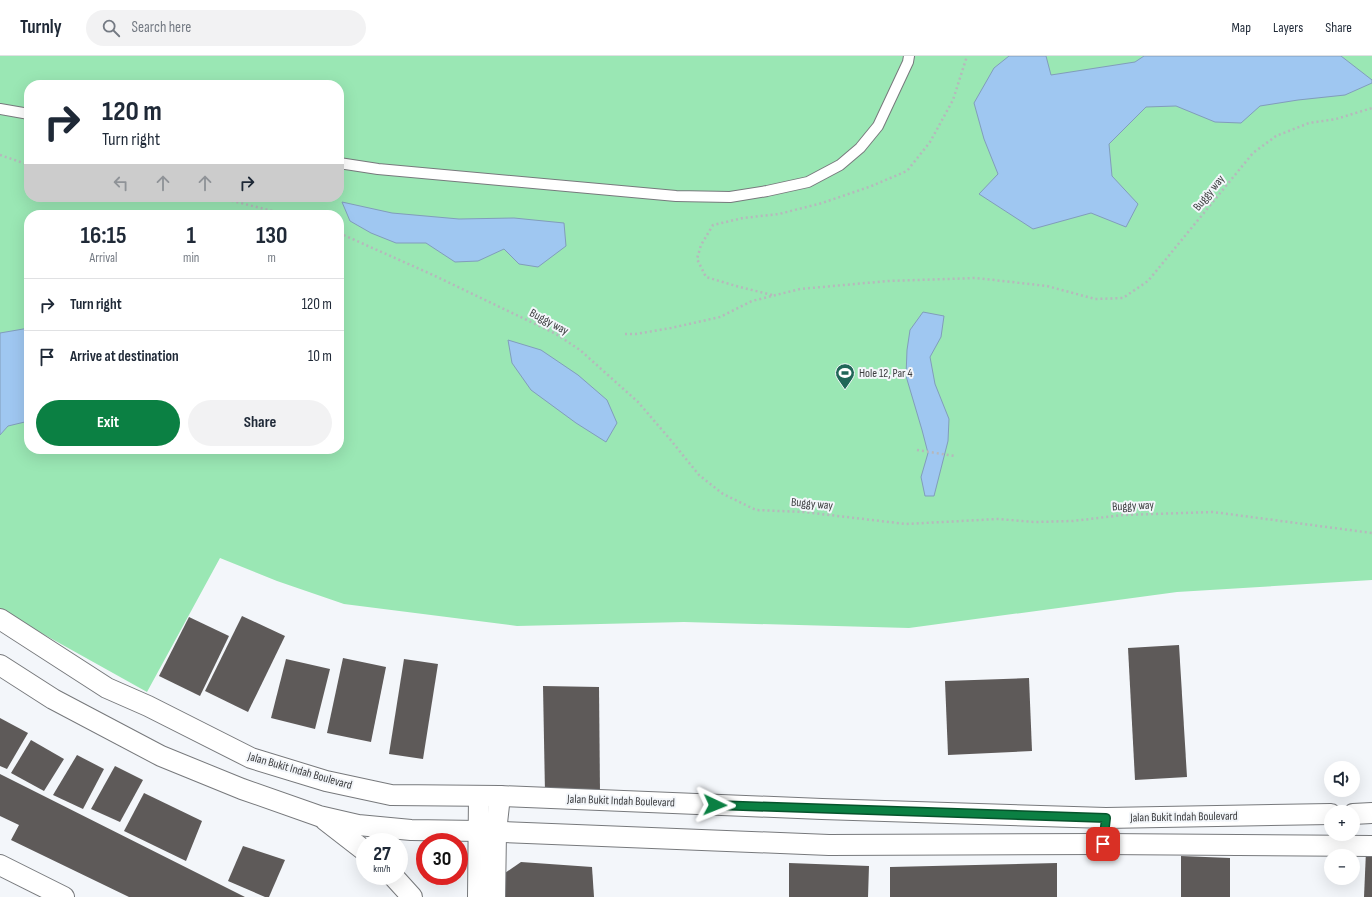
<!DOCTYPE html>
<html lang="en">
<head>
<meta charset="utf-8">
<style>
  body { margin:0; font-family:"Sofia Sans Condensed",sans-serif; background:#f2f2f3; color:#1f2937; height:100vh; display:flex; flex-direction:column; font-size:15px; white-space:nowrap }
  * { box-sizing:border-box; margin:0 }
  p { font-size:13px; color:#747a83 }
  .icon { flex:none; width:22px; height:22px; fill:none; stroke:currentColor; stroke-width:2; stroke-linecap:round; stroke-linejoin:round }
  .map { position:relative; flex:1; overflow:hidden }
  .panel { position:absolute; left:24px; top:154px; width:320px; height:244px; display:flex; flex-direction:column; background:#fff; border-radius:16px; box-shadow:0 4px 16px #0002 }
  .panel>* { flex:none }
  .guide { position:absolute; left:24px; top:24px; width:320px; height:122px; border-radius:16px; box-shadow:0 4px 16px #0002; background:#fff; color:#1f2937; overflow:hidden }
  .fabs { position:absolute; left:1324px; top:705px; display:grid; gap:8px }
  .fabs a { display:grid; place-items:center; width:36px; height:36px; border-radius:50%; background:#fff; box-shadow:0 4px 16px #0002; font-size:20px }
  .speed { position:absolute; left:356px; top:777px; display:flex; gap:8px; font-size:20px; font-weight:700; text-align:center }
  .speed>* { display:grid; place-content:center; width:52px; height:52px; border-radius:50%; background:#fff; box-shadow:0 4px 16px #0002; line-height:1 }
  .speed small { font-size:10px; font-weight:400 }
  .speed .limit { border:6px solid #d22; background:#fff; color:#111 }
  .pin { position:absolute; display:grid; place-items:center; width:34px; height:34px; color:#fff; margin:-17px; border-radius:8px; box-shadow:0 2px 6px #0006 }
  .me { position:absolute; width:44px; margin:-22px; rotate:92deg; stroke-linejoin:round; filter:drop-shadow(0 0 3px #0008) }
  .turn { display:flex; align-items:center; gap:14px; height:84px; padding:0 12px; font-size:18px }
  .turn .icon { width:52px; height:52px; stroke-width:2.5 }
  .turn b { display:block; font-size:28px; line-height:34px }
  .lanes { display:flex; align-items:center; height:38px; padding:0 12px; background:#0003; justify-content:center; gap:20px; direction:ltr }
  .lanes .off { opacity:.35 }
  .eta { display:flex; justify-content:space-evenly; align-items:center; height:68px; text-align:center }
  .eta b { font-size:24px; font-weight:700; line-height:28px }
  .cta { display:flex; gap:8px; margin-top:auto; padding:8px 12px }
  .cta a { flex:1; height:46px; border-radius:24px; background:#0b8043; color:#fff; font-size:16px; font-weight:700; line-height:46px; text-align:center }
  .cta a+a { background:#f2f2f3; color:#1f2937 }
  ul { padding:0; list-style:none }
  li { display:flex; align-items:center; gap:12px; height:52px; padding:0 12px; border-top:1px solid #e0e1e3 }
  li div { flex:1 }
  li b { display:block; font-size:15px }
  li em { font-style:normal }
  header { display:flex; align-items:center; gap:24px; box-sizing:border-box; height:56px; padding:0 20px; background:#fff; border-bottom:1px solid #e0e1e3 }
  header strong { font-size:19px }
  nav { display:flex; gap:22px; margin-inline-start:auto; font-size:14px }
  .search { width:280px; height:36px; background:#f2f2f3; display:flex; align-items:center; gap:10px; box-sizing:border-box; padding:0 14px; border-radius:22px; color:#747a83; font-size:15px }
  .map>svg:first-child { display:block }
  .green { fill:#9ae7b4; fill-rule:evenodd }
  .water { fill:#9fc7f1; stroke:#819dbb }
  .building { fill:#5e5a59 }
  .lines { fill:none; stroke-linecap:round; stroke-linejoin:round }
  .lane-casing { stroke:#77797c; stroke-width:12 }
  .street-casing { stroke:#77797c; stroke-width:22 }
  .path { stroke:#b6b8bc; stroke-width:2.5; stroke-dasharray:2 3; stroke-linecap:butt }
  .lane { stroke:#fff; stroke-width:10 }
  .street { stroke:#fff; stroke-width:20 }
  .route-casing { stroke:#07532c; stroke-width:10 }
  .route { stroke:#0b8043; stroke-width:7 }
  .labels { text-anchor:middle; dominant-baseline:central; stroke-width:4; stroke-linejoin:round; paint-order:stroke }
  .street-label { font-size:12px; fill:#3b3c3e; stroke:#f3f6fa }
  .poi-label { font-size:12px; fill:#3b3c3e; stroke:#f3f6fa; text-anchor:start }
</style>
</head>
<body>
<header>
<strong>Turnly</strong>
<div class="search"><svg class="icon" aria-label="search" viewBox="0 0 24 24"><circle cx="10" cy="10" r="6"/><path d="M15 15l6 6"/></svg>Search here</div>
<nav><a>Map</a><a>Layers</a><a>Share</a></nav>
</header>
<div class="map">
<svg width="1372" height="841" viewBox="0 0 1372 841">
  <rect width="100%" height="100%" fill="#f3f6fa"/>
  <!-- green -->
  <path class="green" d="M0 0H1372V524L1177 536 909 572 684 566 517 570 344 548 277 525 220 502 147 636 0 554ZM29 29H339V141H29ZM29 159H339V393H29Z"/>
  <!-- water -->
  <g class="water">
    <path d="M1009 0H1046L1051 19 1135 6 1144 0H1341L1372 24V27L1345 39 1298 44 1260 50 1241 67 1215 66 1176 50 1146 51 1109 88 1112 120 1138 148 1126 171 1091 157 1033 173 979 138 998 118 984 83 974 47 994 12Z"/>
    <path d="M342 146 392 157 459 163 514 162 564 167 566 190 538 211 519 208 504 193 478 205 455 206 426 187H396L371 177 350 165Z"/>
    <path d="M923 256 944 260 941 281 930 301 935 328 949 363 948 385 934 440H925L921 421 928 397 922 374 906 320 907 294 910 274Z"/>
    <path d="M29 272V365L8 370 0 379V277Z"/>
    <path d="M508 284 541 294 578 319 607 344 617 367 606 386 576 367 531 334 512 307Z"/>
  </g>
  <!-- building -->
  <g class="building">
    <path d="M242 560 285 580 248 656 205 635Z"/>
    <path d="M189 561 229 580 200 640 159 620Z"/>
    <path d="M1179 589 1187 721 1135 724 1128 592Z"/>
    <path d="M343 602 386 611 371 686 327 677Z"/>
    <path d="M286 603 330 613 315 673 271 662Z"/>
    <path d="M404 603 438 608 423 703 389 698Z"/>
    <path d="M1029 622 1032 695 948 699 945 625Z"/>
    <path d="M543 630 599 631 600 737H545Z"/>
    <path d="M0 662 28 677 7 713 0 710Z"/>
    <path d="M31 684 64 703 44 735 11 717Z"/>
    <path d="M77 699 104 713 83 753 53 739Z"/>
    <path d="M115 710 143 724 120 766 91 753Z"/>
    <path d="M0 718 245 841H129L11 784 19 769 0 760Z"/>
    <path d="M144 737 202 765 186 805 124 775Z"/>
    <path d="M243 790 285 804 269 841H265L228 825Z"/>
    <path d="M1366 795 1372 796V841H1364Z"/>
    <path d="M1181 800 1230 802V841H1181Z"/>
    <path d="M521 806 592 811 594 841H499L502 819Z"/>
    <path d="M789 807 869 810 868 841H789Z"/>
    <path d="M1057 807V841H890V811Z"/>
  </g>
  <g class="lines">
    <!-- lane casing -->
    <g class="lane-casing">
      <g id="lane">
        <path d="M0 53 29 58"/>
        <path d="M339 107 378 113 676 140 730 141 767 135 808 126 840 109 860 92 878 70 908 6 909 0"/>
      </g>
    </g>
    <!-- street casing -->
    <g class="street-casing">
      <g id="street">
        <path d="M0 563 107 632 148 650 251 702 326 725 391 739 500 740 822 753 1106 762 1331 758"/>
        <path d="M0 609 53 643 161 700 242 733 319 760 358 769 411 774 479 775 829 789 1103 788 1372 790"/>
        <path d="M1353 758 1372 757"/>
        <path d="M325 764 365 795"/>
        <path d="M0 809 64 841"/>
        <path d="M393 820 412 841"/>
        <path d="M478 841 479 740"/>
        <path d="M495 841 496 776 500 740"/>
      </g>
    </g>
    <!-- path -->
    <g class="path">
      <path d="M0 99 29 109"/>
      <path d="M217 141 288 159"/>
      <path d="M339 177 433 219 556 278 580 294 638 346 669 382 699 419 723 438 756 454 804 456 906 468 998 463 1034 466 1073 465 1123 459 1213 456 1372 477"/>
      <path d="M772 239 736 230 706 221 697 203 701 189 713 169 743 162 779 158 822 147 869 131 907 115 930 86 953 44 967 0"/>
      <path d="M625 278H636L671 272 720 261 752 245 800 233 888 225 976 222 1047 230 1095 243 1123 242 1148 225 1253 97 1276 80 1309 67 1336 63 1372 52"/>
      <path d="M917 394 955 400"/>
    </g>
    <!-- lane -->
    <use href="#lane" class="lane"/>
    <!-- street -->
    <use href="#street" class="street"/>
  </g>
  <g class="lines">
    <!-- route casing -->
    <g class="route-casing">
      <path id="route" d="M715 749 1106 762 1103 788"/>
    </g>
    <!-- route -->
    <use href="#route" class="route"/>
  </g>
  <!-- icons -->
  <defs>
    <g id="stadium-pin" transform="scale(1)"><path d="M0 17L-7.5 6A9.5 9.5 0 1 1 7.5 6Z" fill="#216658" stroke="#f3f6fa"/><path d="M0-5a6.5 5 0 1 0 0 10a6.5 5 0 1 0 0-10ZM-3.5-1.8h7v3.6h-7Z" fill="#fff"/></g>
  </defs>
  <g fill-rule="evenodd">
    <use href="#stadium-pin" x="845" y="317"/>
  </g>
  <g class="labels">
    <!-- street labels -->
    <g class="street-label">
      <text transform="translate(1209 137) rotate(-51)">Buggy way</text>
      <text transform="translate(549 266) rotate(28)">Buggy way</text>
      <text transform="translate(812 448) rotate(5)">Buggy way</text>
      <text transform="translate(1133 450) rotate(-3)">Buggy way</text>
      <text transform="translate(300 715) rotate(16)">Jalan Bukit Indah Boulevard</text>
      <text transform="translate(621 745) rotate(2)">Jalan Bukit Indah Boulevard</text>
      <text transform="translate(1184 761) rotate(-1)">Jalan Bukit Indah Boulevard</text>
    </g>
    <!-- poi labels -->
    <g class="poi-label">
      <text x="859" y="317">Hole 12, Par 4</text>
    </g>
  </g>
</svg>
<div class="fabs">
<a><svg class="icon" aria-label="sound" viewBox="0 0 24 24"><path d="M4 9h4l5-4v14l-5-4H4zM17 9q2 3 0 6"/></svg></a>
<a>+</a>
<a>−</a>
</div>
<div class="speed"><div>27<small>km/h</small></div><div class="limit">30</div></div>
<div class="pin" style="left:1103px;top:788px;background:#d93025"><svg class="icon" aria-label="arrive" viewBox="0 0 24 24"><path d="M6 21V4h12l-3 4 3 4H6"/></svg></div>
<svg class="me" style="left:715px;top:749px" viewBox="-20 -20 40 40"><path d="M0-17L14 15 0 8-14 15z" fill="#0b8043" stroke="#fff" stroke-width="4"/></svg>
<div class="guide">
<div class="turn"><svg class="icon" aria-label="right" viewBox="0 0 24 24"><path d="M7 20v-9h11M14 6l5 5-5 5"/></svg><div><b>120 m</b>Turn right</div></div>
<div class="lanes"><svg class="icon off" aria-label="left" viewBox="0 0 24 24"><path d="M17 20v-9H6M10 6l-5 5 5 5"/></svg><svg class="icon off" aria-label="ahead" viewBox="0 0 24 24"><path d="M12 20V5M6 11l6-6 6 6"/></svg><svg class="icon off" aria-label="ahead" viewBox="0 0 24 24"><path d="M12 20V5M6 11l6-6 6 6"/></svg><svg class="icon" aria-label="right" viewBox="0 0 24 24"><path d="M7 20v-9h11M14 6l5 5-5 5"/></svg></div>
</div>
<section class="panel">
<div class="eta">
<div><b>16:15</b><p>Arrival</p></div>
<div><b>1</b><p>min</p></div>
<div><b>130</b><p>m</p></div>
</div>
<ul>
<li><svg class="icon" aria-label="right" viewBox="0 0 24 24"><path d="M7 20v-9h11M14 6l5 5-5 5"/></svg><div><b>Turn right</b></div><em>120 m</em></li>
<li><svg class="icon" aria-label="arrive" viewBox="0 0 24 24"><path d="M6 21V4h12l-3 4 3 4H6"/></svg><div><b>Arrive at destination</b></div><em>10 m</em></li>
</ul>
<div class="cta"><a>Exit</a><a>Share</a></div>
</section>
</div>
</body>
</html>
